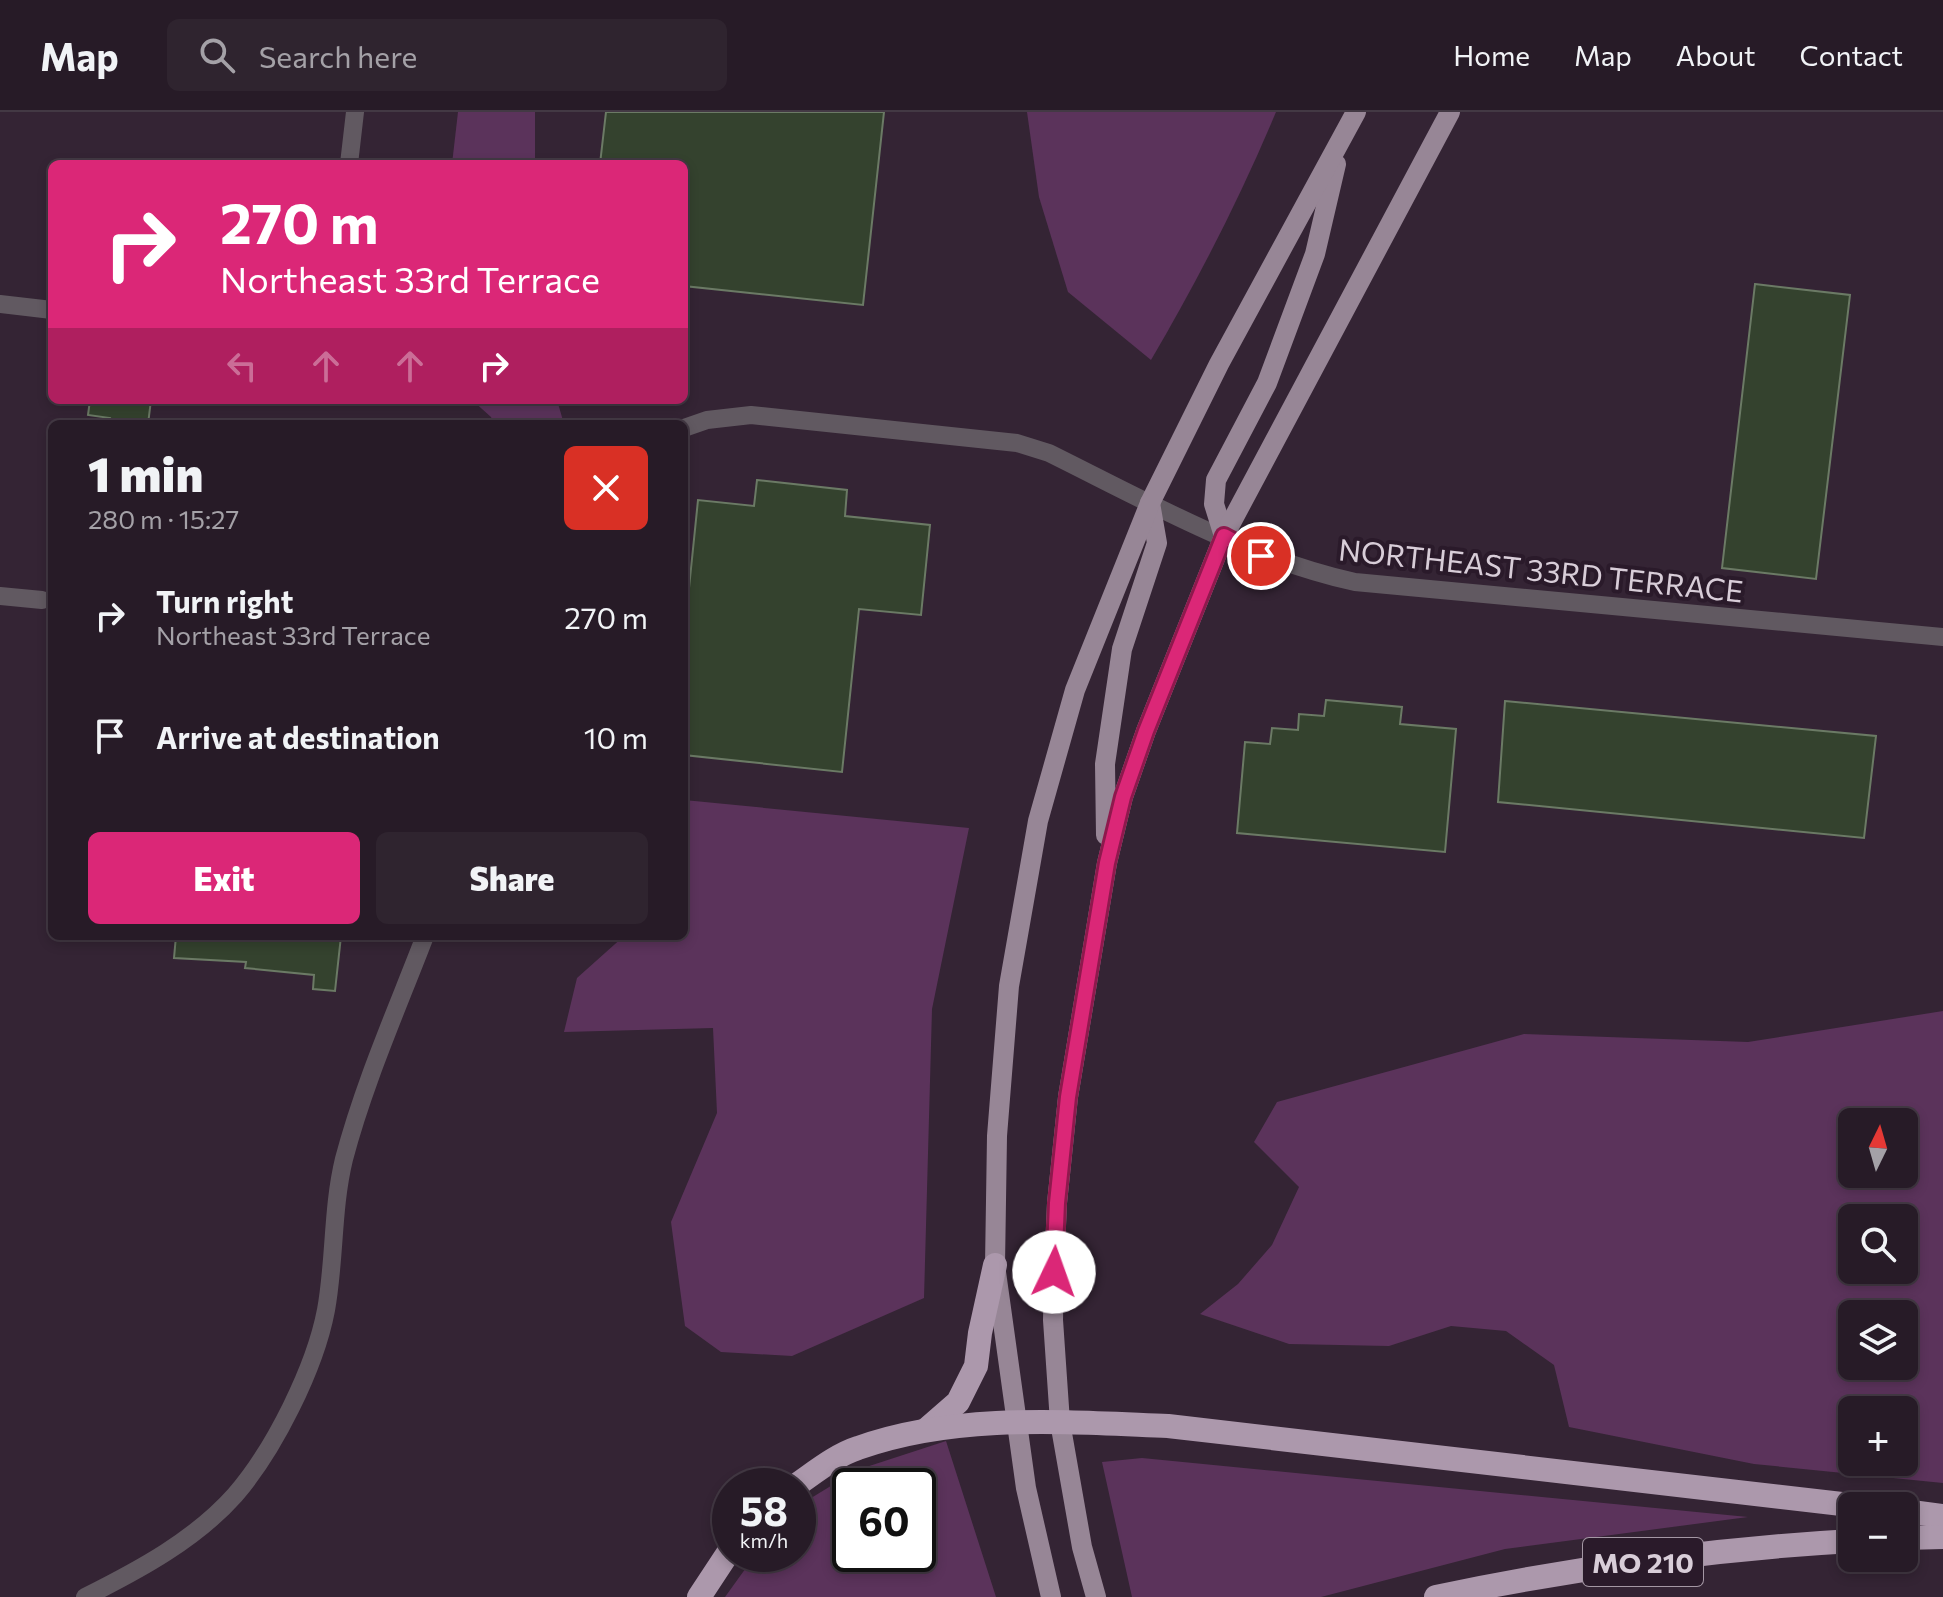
<!DOCTYPE html>
<html lang="en">
<head>
<meta charset="utf-8">
<style>
  body { margin:0; font-family:Commissioner,sans-serif; background:#2f242f; color:#f1f3f6; height:100vh; display:flex; flex-direction:column; font-size:30px; white-space:nowrap }
  * { box-sizing:border-box; margin:0 }
  p { font-size:26px; color:#a4a1a7 }
  .icon { flex:none; width:44px; height:44px; fill:none; stroke:currentColor; stroke-width:2; stroke-linecap:round; stroke-linejoin:round }
  .map { position:relative; flex:1; overflow:hidden }
  .details { position:absolute; left:48px; top:308px; width:640px; height:520px; display:flex; flex-direction:column; background:#271b27; border-radius:12px; box-shadow:0 4px 12px #0003,0 0 0 2px #433944 }
  .details>* { flex:none }
  .top-card { position:absolute; left:48px; top:48px; width:640px; height:244px; border-radius:12px; box-shadow:0 4px 12px #0003,0 0 0 2px #433944; background:#db2777; color:#fff; overflow:hidden }
  .needle { width:52px; rotate:5deg }
  .fabs { position:absolute; left:1838px; top:996px; display:grid; gap:16px }
  .fabs a { display:grid; place-items:center; width:80px; height:80px; border-radius:12px; background:#271b27; box-shadow:0 4px 12px #0003,0 0 0 2px #433944; font-size:40px }
  .speed { position:absolute; left:712px; top:1356px; display:flex; gap:16px; font-size:40px; font-weight:700; text-align:center }
  .speed>* { display:grid; place-content:center; width:104px; height:104px; border-radius:50%; background:#271b27; box-shadow:0 4px 12px #0003,0 0 0 2px #433944; line-height:1 }
  .speed small { font-size:20px; font-weight:400 }
  .speed .limit { border:4px solid #111; border-radius:12px; background:#fff; color:#111 }
  .pin { position:absolute; display:grid; place-items:center; width:68px; height:68px; color:#fff; margin:-34px; border:4px solid #fff; border-radius:50%; box-shadow:0 2px 8px #0007 }
  .me { position:absolute; width:88px; margin:-44px; rotate:3deg; stroke-linejoin:round; filter:drop-shadow(0 0 6px #0008) }
  .turn { display:flex; align-items:center; gap:28px; height:168px; padding:0 40px; font-size:36px }
  .turn .icon { width:104px; height:104px; stroke-width:2.5 }
  .turn b { display:block; font-size:56px; line-height:68px }
  .lanes { display:flex; align-items:center; height:76px; padding:0 40px; background:#0003; justify-content:center; gap:40px; direction:ltr }
  .lanes .off { opacity:.35 }
  .round { display:grid; place-items:center; flex:none; width:84px; height:84px; border-radius:12px; background:#2f242f }
  .head { display:flex; align-items:center; justify-content:space-between; height:136px; padding:0 40px }
  h1 { font-size:48px; font-weight:800; line-height:60px }
  .button { display:flex; gap:16px; margin-top:auto; padding:16px 40px }
  .button a { flex:1; height:92px; border-radius:12px; background:#db2777; color:#fff; font-size:32px; font-weight:800; line-height:92px; text-align:center }
  .button a+a { background:#2f242f; color:#f1f3f6 }
  ul { padding:0; list-style:none }
  li { display:flex; align-items:center; gap:24px; height:120px; padding:0 40px }
  li div { flex:1 }
  li b { display:block; font-size:30px }
  li em { font-style:normal }
  header { display:flex; align-items:center; gap:48px; box-sizing:border-box; height:112px; padding:0 40px; background:#271b27; border-bottom:2px solid #433944 }
  header strong { font-size:38px }
  nav { display:flex; gap:44px; margin-inline-start:auto; font-size:28px }
  .search { width:560px; height:72px; background:#2f242f; display:flex; align-items:center; gap:20px; box-sizing:border-box; padding:0 28px; border-radius:12px; color:#a4a1a7; font-size:30px }
  .map>svg:first-child { display:block }
  .green { fill:#5b335b; fill-rule:evenodd }
  .building { fill:#34422e; stroke:#6b7a65; stroke-width:2 }
  .lines { fill:none; stroke-linecap:round; stroke-linejoin:round }
  .minor { stroke:#615961; stroke-width:18 }
  .primary { stroke:#978696; stroke-width:20 }
  .motorway { stroke:#ac98ac; stroke-width:24 }
  .route-casing { stroke:#8e194d; stroke-width:20 }
  .route { stroke:#db2777; stroke-width:14 }
  .labels { text-anchor:middle; dominant-baseline:central; stroke-width:8; stroke-linejoin:round; paint-order:stroke }
  .shield { fill:#2a1a2a; stroke:#a497a4; stroke-width:2 }
  .shield-label { font-size:28px; font-weight:bold; fill:#d8cdd8 }
  .street-label { font-size:30px; fill:#d8cdd8; stroke:#2a1a2a }
</style>
</head>
<body>
<header>
<strong>Map</strong>
<div class="search"><svg class="icon" aria-label="search" viewBox="0 0 24 24"><circle cx="10" cy="10" r="6"/><path d="M15 15l6 6"/></svg>Search here</div>
<nav><a>Home</a><a>Map</a><a>About</a><a>Contact</a></nav>
</header>
<div class="map">
<svg width="1943" height="1485" viewBox="0 0 1943 1485">
  <rect width="100%" height="100%" fill="#342434"/>
  <!-- green -->
  <g class="green">
    <path d="M458 0H535V52H452Z"/>
    <path d="M1027 0H1276C1240 86 1198 168 1151 248L1068 180 1039 85Z"/>
    <path d="M472 288H557L564 312H494L491 305Z"/>
    <path d="M684 688 969 716 932 897 924 1186 792 1244 721 1240 685 1214 671 1110 717 1001 713 916 564 920 577 866 624 824H684Z"/>
    <path d="M1943 899V1371L1754 1352 1569 1315 1554 1253 1506 1219 1451 1214 1389 1234 1289 1232 1200 1202 1238 1172 1272 1133 1299 1075 1254 1030 1277 990 1524 922 1748 930ZM1852 1010H1904V1062H1852ZM1852 1106H1904V1158H1852ZM1904 1202V1254H1852V1202ZM1904 1298V1350H1852V1298Z"/>
    <path d="M946 1329 996 1485H725L756 1442H798V1394L857 1358ZM850 1374H918V1442H850Z"/>
    <path d="M1142 1346 1748 1405 1505 1437 1321 1485H1132L1102 1350Z"/>
  </g>
  <!-- building -->
  <g class="building">
    <path d="M606 0H884L863 193 684 174V52H600Z"/>
    <path d="M1755 172 1850 183 1816 467 1722 456Z"/>
    <path d="M90 288H151L148 312H109L110 306 88 303Z"/>
    <path d="M757 368 847 378 845 404 930 413 921 503 859 497 842 660 684 643V525L698 388 754 394Z"/>
    <path d="M1326 588 1402 595 1400 612 1456 617 1445 740 1237 721 1245 630 1270 632 1272 616 1298 618 1299 602 1324 604Z"/>
    <path d="M1505 589 1876 624 1864 726 1498 690Z"/>
    <path d="M176 824H341L335 879 313 877 314 863 245 856 246 850 174 846Z"/>
  </g>
  <g class="lines">
    <!-- minor -->
    <g class="minor">
      <path d="M349 52 355 0"/>
      <path d="M0 192 52 198"/>
      <path d="M684 316 707 308 751 303 1017 331 1049 341C1148 390 1247 446 1355 470L1943 525"/>
      <path d="M0 484 42 488"/>
      <path d="M85 1485C139 1458 195 1428 235 1383 274 1338 315 1256 326 1198 335 1149 332 1096 344 1047 364 971 397 897 425 824"/>
    </g>
    <!-- primary -->
    <g class="primary">
      <path d="M1224 424 1214 392 1216 368 1267 271 1315 142 1336 52"/>
      <path d="M1106 723 1105 652 1122 537 1157 431 1150 391"/>
      <path d="M1051 1485 1026 1376 995 1153 997 1024 1009 874 1038 709 1075 578 1150 391 1219 252 1356 0"/>
      <path d="M1096 1485 1082 1435 1060 1310 1053 1208 1054 1160 1057 1091 1068 985 1107 751 1123 685 1146 619 1224 424 1450 0"/>
    </g>
    <!-- motorway -->
    <g class="motorway">
      <path d="M927 1317 958 1290 976 1254 980 1221 995 1153"/>
      <path d="M795 1374C814 1361 836 1343 858 1336 956 1301 1066 1310 1168 1314L1859 1394"/>
      <path d="M1904 1399 1943 1404"/>
      <path d="M1904 1426 1943 1425"/>
      <path d="M699 1485 730 1438"/>
      <path d="M1436 1485C1573 1456 1712 1437 1852 1429"/>
    </g>
  </g>
  <g class="lines">
    <!-- route casing -->
    <g class="route-casing">
      <path id="route" d="M1054 1160 1057 1091 1068 985 1107 751 1123 685 1146 619 1224 424 1261 444"/>
    </g>
    <!-- route -->
    <use href="#route" class="route"/>
  </g>
  <g class="labels">
    <!-- shield labels -->
    <rect class="shield" x="1583" y="1426" width="120" height="48" rx="6"/>
    <g class="shield-label">
      <text x="1643" y="1450">MO 210</text>
    </g>
    <!-- street labels -->
    <g class="street-label">
      <text transform="translate(1541 457) rotate(6)">NORTHEAST 33RD TERRACE</text>
    </g>
  </g>
</svg>
<div class="fabs">
<a><svg class="needle" viewBox="-14 -14 28 28"><path d="M0-13l5 13h-10z" fill="#e53935"/><path d="M0 13l5-13h-10z" fill="#a4a1a7"/></svg></a>
<a><svg class="icon" aria-label="search" viewBox="0 0 24 24"><circle cx="10" cy="10" r="6"/><path d="M15 15l6 6"/></svg></a>
<a><svg class="icon" aria-label="layers" viewBox="0 0 24 24"><path d="M12 4l9 5-9 5-9-5zM3 14l9 5 9-5"/></svg></a>
<a>+</a>
<a>−</a>
</div>
<div class="speed"><div>58<small>km/h</small></div><div class="limit">60</div></div>
<div class="pin" style="left:1261px;top:444px;background:#d93025"><svg class="icon" aria-label="arrive" viewBox="0 0 24 24"><path d="M6 21V4h12l-3 4 3 4H6"/></svg></div>
<svg class="me" style="left:1054px;top:1160px" viewBox="-20 -20 40 40"><circle r="19" fill="#fff"/><path d="M0-13L10 11 0 6-10 11z" fill="#db2777"/></svg>
<div class="top-card">
<div class="turn"><svg class="icon" aria-label="right" viewBox="0 0 24 24"><path d="M7 20v-9h11M14 6l5 5-5 5"/></svg><div><b>270 m</b>Northeast 33rd Terrace</div></div>
<div class="lanes"><svg class="icon off" aria-label="left" viewBox="0 0 24 24"><path d="M17 20v-9H6M10 6l-5 5 5 5"/></svg><svg class="icon off" aria-label="ahead" viewBox="0 0 24 24"><path d="M12 20V5M6 11l6-6 6 6"/></svg><svg class="icon off" aria-label="ahead" viewBox="0 0 24 24"><path d="M12 20V5M6 11l6-6 6 6"/></svg><svg class="icon" aria-label="right" viewBox="0 0 24 24"><path d="M7 20v-9h11M14 6l5 5-5 5"/></svg></div>
</div>
<section class="details">
<div class="head"><div><h1>1 min</h1><p>280 m · 15:27</p></div><a class="round" style="background:#d93025;color:#fff"><svg class="icon" aria-label="close" viewBox="0 0 24 24"><path d="M6 6l12 12M18 6L6 18"/></svg></a></div>
<ul>
<li><svg class="icon" aria-label="right" viewBox="0 0 24 24"><path d="M7 20v-9h11M14 6l5 5-5 5"/></svg><div><b>Turn right</b><p>Northeast 33rd Terrace</p></div><em>270 m</em></li>
<li><svg class="icon" aria-label="arrive" viewBox="0 0 24 24"><path d="M6 21V4h12l-3 4 3 4H6"/></svg><div><b>Arrive at destination</b></div><em>10 m</em></li>
</ul>
<div class="button"><a>Exit</a><a>Share</a></div>
</section>
</div>
</body>
</html>
